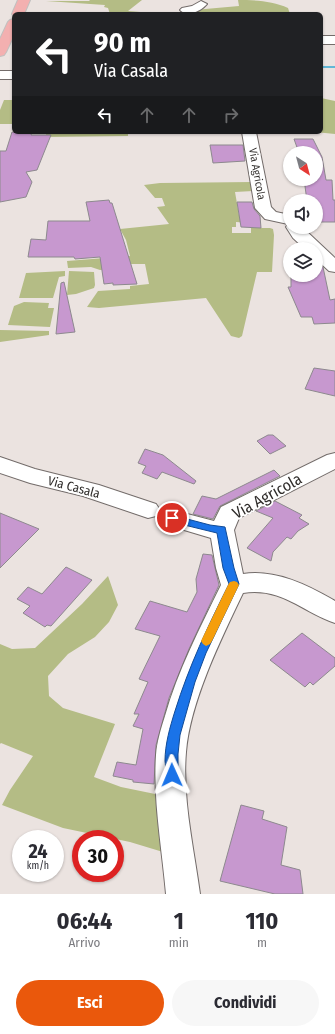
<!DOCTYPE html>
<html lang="it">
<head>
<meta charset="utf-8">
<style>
  body { margin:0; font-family:"Fira Sans Condensed",sans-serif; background:#f7f7f7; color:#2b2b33; height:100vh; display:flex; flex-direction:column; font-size:15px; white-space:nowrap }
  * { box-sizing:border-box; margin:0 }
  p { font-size:13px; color:#7c7c81 }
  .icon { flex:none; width:22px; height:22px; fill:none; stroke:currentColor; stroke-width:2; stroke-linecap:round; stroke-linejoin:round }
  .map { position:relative; height:894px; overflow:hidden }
  .side { display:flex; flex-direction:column; background:#fff; flex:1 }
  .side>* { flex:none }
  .top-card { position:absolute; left:12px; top:12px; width:311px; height:122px; border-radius:6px; box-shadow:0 1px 3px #0004; background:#202124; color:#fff; overflow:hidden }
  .needle { width:26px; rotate:144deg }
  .fabs { position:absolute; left:283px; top:146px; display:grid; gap:8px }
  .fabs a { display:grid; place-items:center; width:40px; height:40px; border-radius:50%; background:#fff; box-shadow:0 1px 3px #0004; font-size:20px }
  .speed { position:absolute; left:12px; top:830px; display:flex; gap:8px; font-size:20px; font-weight:700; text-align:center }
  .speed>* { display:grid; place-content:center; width:52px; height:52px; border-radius:50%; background:#fff; box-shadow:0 1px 3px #0004; line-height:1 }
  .speed small { font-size:10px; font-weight:400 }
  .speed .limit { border:6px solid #d22; background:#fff; color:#111 }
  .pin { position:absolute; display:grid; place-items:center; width:34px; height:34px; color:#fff; margin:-17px; border:2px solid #fff; border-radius:50%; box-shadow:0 1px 4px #0007 }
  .me { position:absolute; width:44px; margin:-22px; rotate:359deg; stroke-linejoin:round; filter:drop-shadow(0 0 3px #0008) }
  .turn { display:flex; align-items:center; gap:14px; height:84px; padding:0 16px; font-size:18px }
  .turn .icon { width:52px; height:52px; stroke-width:2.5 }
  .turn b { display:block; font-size:28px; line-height:34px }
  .lanes { display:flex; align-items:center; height:38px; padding:0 16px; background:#0003; justify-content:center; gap:20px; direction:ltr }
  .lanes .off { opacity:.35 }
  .eta { display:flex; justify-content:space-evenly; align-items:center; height:68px; text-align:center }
  .eta b { font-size:24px; font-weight:700; line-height:28px }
  .primary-button { display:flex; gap:8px; margin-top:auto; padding:8px 16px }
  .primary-button a { flex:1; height:46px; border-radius:24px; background:#ea580c; color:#fff; font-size:16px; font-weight:700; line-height:46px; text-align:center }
  .primary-button a+a { background:#f7f7f7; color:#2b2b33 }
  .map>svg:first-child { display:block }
  .green { fill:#b4bc85 }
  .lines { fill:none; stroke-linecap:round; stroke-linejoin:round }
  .stream { fill:#63b7d6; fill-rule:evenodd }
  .building { fill:#c798cf; stroke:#8d898e }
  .minor-casing { stroke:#736c6a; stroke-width:2 }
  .major-casing { stroke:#c1c0bf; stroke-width:2 }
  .minor { fill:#fff; fill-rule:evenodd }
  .major { fill:#f3b0b0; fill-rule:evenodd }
  .route { fill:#1a73e8; stroke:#114b97 }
  .slow { fill:#f59e0b }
  .labels { text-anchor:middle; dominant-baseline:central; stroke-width:3.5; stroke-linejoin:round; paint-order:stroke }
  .far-street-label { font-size:11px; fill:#302d2b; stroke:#fff }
  .street-label { font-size:13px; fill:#302d2b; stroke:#fff }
  .near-street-label { font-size:16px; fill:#302d2b; stroke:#fff }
</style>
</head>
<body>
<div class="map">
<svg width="335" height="894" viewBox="0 0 335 894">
  <rect width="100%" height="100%" fill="#ebe3e0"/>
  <!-- green -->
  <g class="green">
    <path d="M90 0H142L128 11 165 14H110L108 8 104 7 105 5 46 1H89Z"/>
    <path d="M238 0C254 0 273 1 288 8L290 14 193 13 194 10 239 6Z"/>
    <path d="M321 98 335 101V134L315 132H321Z"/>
    <path d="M4 100H14V124H0V110Z"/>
    <path d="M46 132H128V136L46 137Z"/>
    <path d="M252 182 253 191 235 192 239 215H260V218H250L251 223 236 222V227H232V233H251V228H270L273 229 274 235 272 272H257L242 336 239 338 231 336 206 298 99 308 87 307 98 291 130 289V286L149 284 145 264H124L123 268 100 270 91 267 68 268 67 261 130 256 126 240 120 229 169 224 157 207 165 206 162 198H155L144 185 160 183Z"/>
    <path d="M65 271V276L59 277 53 298H19L26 273Z"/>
    <path d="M69 271 94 272 95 285 94 288 76 294 67 295Z"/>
    <path d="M24 302 49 303 48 308H54L50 327 8 325 14 306Z"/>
    <path d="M0 330 49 331V335L0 342Z"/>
    <path d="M108 576 118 605 109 622 95 637 68 654 48 676 49 696 63 708 115 724 94 777 121 787 160 795 163 852 130 842 63 828 2 805 10 790 33 756 1 743 0 744V644L12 649 35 648 82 604Z"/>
  </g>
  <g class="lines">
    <!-- stream -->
    <rect class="stream" x="321" y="66" width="14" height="2"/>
  </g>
  <!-- building -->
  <g class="building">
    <path d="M12 132H32L31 135H51L37 170 26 172 32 182 26 197 0 202V151H6Z"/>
    <path d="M294 139H313L322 157 326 180H332L333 200H335V222H316V201H307L304 179H316V153H299Z"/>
    <path d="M210 145H243L245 161 213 163Z"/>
    <path d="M109 200 110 203H112L137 284 113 285V283L104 284 100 257 75 259 74 257H28L31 239 46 240 48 221H90L86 202Z"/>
    <path d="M237 202H252L254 209 260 216 261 228 241 227Z"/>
    <path d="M316 265H320L323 267 330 300 335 299V323L314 324 312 317H301L288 287H291V275H316Z"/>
    <path d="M64 282 75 332 56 334 61 283Z"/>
    <path d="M314 368 335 371V396L305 389Z"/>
    <path d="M268 435H273L286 446 270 454 257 441Z"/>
    <path d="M145 449 163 455 196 481 194 484 162 472 157 479 142 473 146 466 138 463Z"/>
    <path d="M274 470 280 476 220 506 213 519 193 514 202 496 216 499Z"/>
    <path d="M275 501 302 515 299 518 309 524 298 531 291 539 287 537 273 552 271 561 247 548 273 518 256 511Z"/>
    <path d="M0 513 39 529 0 568Z"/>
    <path d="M203 554 212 555 219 585 189 649 169 698 156 745 154 784 133 782V780L113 776 117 762 136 765 143 729 133 726 139 714H134L148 682 139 679 160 636 135 629 150 601 187 612 197 592 196 579Z"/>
    <path d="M66 567 92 580 51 626 47 625 45 627 23 613 30 606 17 599 28 587 42 594Z"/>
    <path d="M302 633 335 658V666L313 685 310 682 305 687 270 660Z"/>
    <path d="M241 805 264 811 262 819 287 827 281 865 300 870 303 894H275L220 881Z"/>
  </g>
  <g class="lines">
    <!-- minor casing -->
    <g class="minor-casing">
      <g id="minor">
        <path d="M201 1 207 4C201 11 187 18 180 10L182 8 192 6Z"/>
        <rect x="321" y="36" width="14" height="8"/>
        <rect x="0" y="71" width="14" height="8"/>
        <path d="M242 132H256L271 207 276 212 290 215V227H302L335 258V272L329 271 316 259V249H305L293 238 286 227 288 224 265 219 255 208Z"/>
        <path d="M335 453V469L239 518 234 530 243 574C275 569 308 585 335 601V623C302 612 282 587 243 593 221 639 190 702 186 752 182 798 194 849 200 894H166C162 848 153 801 156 755 157 741 161 729 165 716 178 670 200 628 221 585L216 568 211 538 164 524 160 518 164 512 172 510 214 521 221 507 327 455Z"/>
        <path d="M0 457 35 469 99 485 156 504 160 510 156 516 148 518 83 496 30 483 0 473Z"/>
      </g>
    </g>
    <!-- major casing -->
    <g class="major-casing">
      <g id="major">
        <path d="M18 0H30L24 14H14V16L12 14Z"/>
        <path d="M14 19V35L6 52 4 55 0 56V39L8 22 10 20Z"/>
      </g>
    </g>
    <!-- minor -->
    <use href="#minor" class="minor"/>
    <!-- major -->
    <use href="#major" class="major"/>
  </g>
  <!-- route -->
  <path class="route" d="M172 515 210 525 225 527 234 568 239 584 206 653 195 682 180 735 178 754V775L176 779 172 781 168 779C165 774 166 767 165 761 165 744 170 727 175 711 189 666 208 626 229 584L223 568 217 533 168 521 167 518Z"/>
  <!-- slow -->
  <path class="slow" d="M234 581 237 582 239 585 212 641 210 644 206 646 203 644 201 641 228 585 230 582Z"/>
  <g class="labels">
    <!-- far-street labels -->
    <g class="far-street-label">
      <text transform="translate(257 174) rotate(80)">Via Agricola</text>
    </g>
    <!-- street labels -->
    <g class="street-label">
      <text transform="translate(74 487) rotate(15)">Via Casala</text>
    </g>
    <!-- near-street labels -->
    <g class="near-street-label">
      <text transform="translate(267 496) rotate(-29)">Via Agricola</text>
    </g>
  </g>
</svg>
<div class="fabs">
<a><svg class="needle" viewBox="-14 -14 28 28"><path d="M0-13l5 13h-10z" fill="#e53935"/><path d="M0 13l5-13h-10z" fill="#7c7c81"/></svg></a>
<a><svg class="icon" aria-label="sound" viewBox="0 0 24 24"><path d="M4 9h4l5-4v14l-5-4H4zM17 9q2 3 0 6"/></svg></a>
<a><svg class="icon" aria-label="layers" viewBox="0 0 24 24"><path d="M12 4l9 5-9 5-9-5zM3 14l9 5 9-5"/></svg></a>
</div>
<div class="speed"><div>24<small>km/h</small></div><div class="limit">30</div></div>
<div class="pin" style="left:172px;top:518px;background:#d93025"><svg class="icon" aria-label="arrive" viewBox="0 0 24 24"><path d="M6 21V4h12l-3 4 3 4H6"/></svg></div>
<svg class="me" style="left:172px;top:775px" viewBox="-20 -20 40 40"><path d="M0-17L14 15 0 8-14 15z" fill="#1a73e8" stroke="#fff" stroke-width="4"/></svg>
<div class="top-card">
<div class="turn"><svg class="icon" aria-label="left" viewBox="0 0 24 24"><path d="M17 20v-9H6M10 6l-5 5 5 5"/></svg><div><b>90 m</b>Via Casala</div></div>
<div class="lanes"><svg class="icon" aria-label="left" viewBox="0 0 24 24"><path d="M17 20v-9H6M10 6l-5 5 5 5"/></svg><svg class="icon off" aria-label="ahead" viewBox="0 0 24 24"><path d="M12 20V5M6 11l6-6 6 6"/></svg><svg class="icon off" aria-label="ahead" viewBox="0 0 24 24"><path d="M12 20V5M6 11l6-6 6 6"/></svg><svg class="icon off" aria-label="right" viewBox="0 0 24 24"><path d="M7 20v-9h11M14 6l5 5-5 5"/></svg></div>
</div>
</div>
<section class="side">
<div class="eta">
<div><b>06:44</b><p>Arrivo</p></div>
<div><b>1</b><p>min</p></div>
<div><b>110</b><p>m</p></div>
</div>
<div class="primary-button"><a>Esci</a><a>Condividi</a></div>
</section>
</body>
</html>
